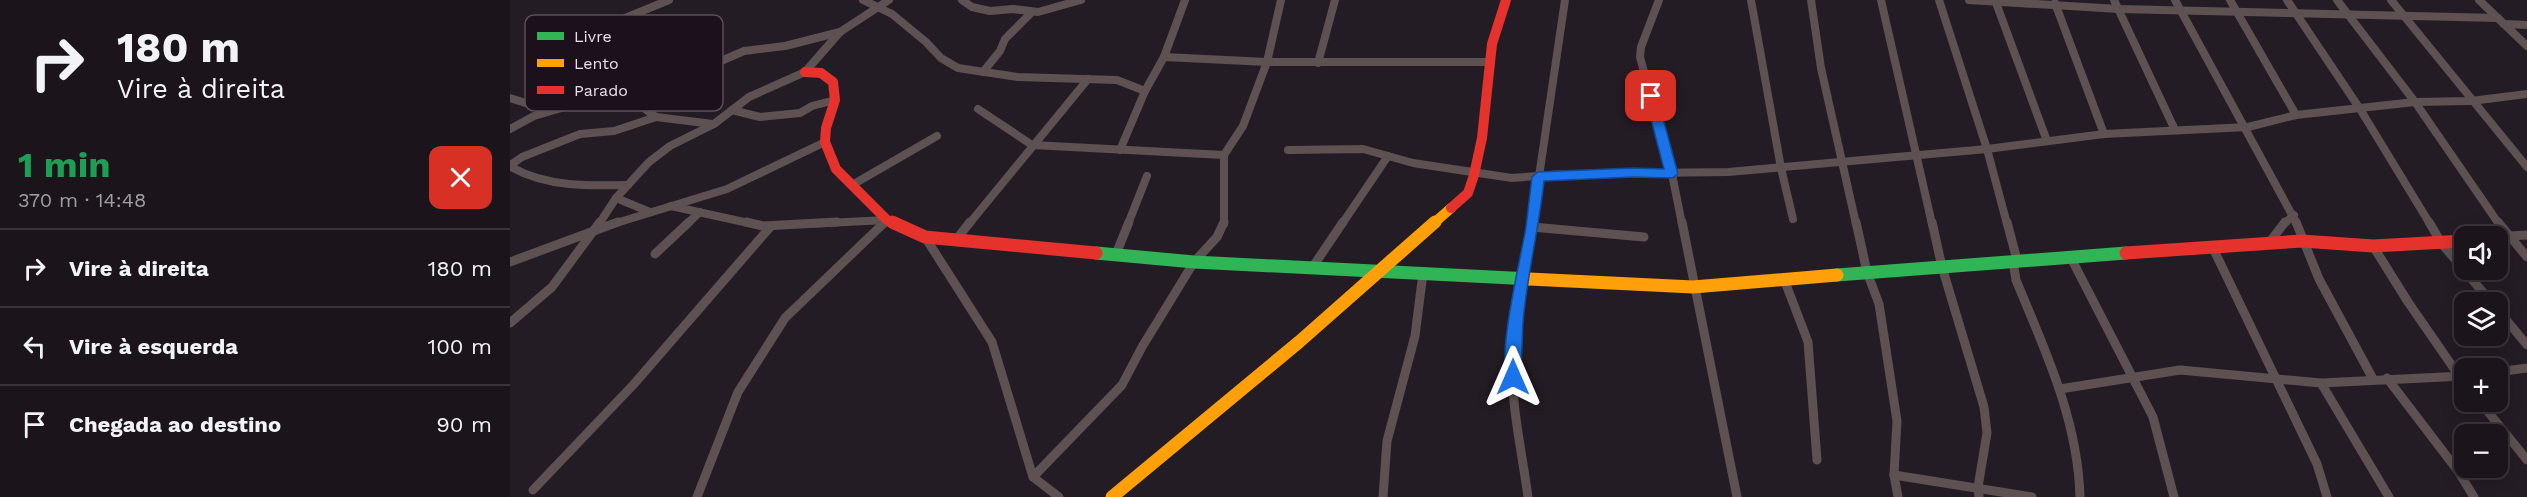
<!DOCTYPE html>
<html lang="pt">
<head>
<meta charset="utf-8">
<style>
  body { margin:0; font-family:"Work Sans",sans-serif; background:#282228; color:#f1f3f6; height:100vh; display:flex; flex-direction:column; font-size:22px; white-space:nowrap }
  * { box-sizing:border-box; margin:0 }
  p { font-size:20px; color:#a09fa3 }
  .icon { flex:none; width:33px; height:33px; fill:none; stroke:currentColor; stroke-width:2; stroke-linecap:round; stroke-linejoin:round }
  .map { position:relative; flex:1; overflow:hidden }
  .drawer { display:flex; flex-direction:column; background:#1b151b; width:510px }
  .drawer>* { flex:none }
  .guide { background:#1b151b; color:#f1f3f6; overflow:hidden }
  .controls { position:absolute; left:1944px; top:226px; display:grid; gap:12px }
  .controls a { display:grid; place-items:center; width:54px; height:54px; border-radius:12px; background:#1b151b; box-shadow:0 3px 15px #0003,0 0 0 2px #39343a; font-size:30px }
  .pin { position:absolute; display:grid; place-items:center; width:51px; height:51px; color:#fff; margin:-26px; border-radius:12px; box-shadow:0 3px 9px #0006 }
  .me { position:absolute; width:66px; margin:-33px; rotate:0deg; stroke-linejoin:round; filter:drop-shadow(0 0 4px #0008) }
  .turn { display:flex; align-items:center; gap:21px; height:126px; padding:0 18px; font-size:27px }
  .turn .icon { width:78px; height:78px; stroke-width:2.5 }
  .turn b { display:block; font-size:42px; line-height:51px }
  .round { display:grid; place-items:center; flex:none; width:63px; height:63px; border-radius:12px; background:#282228 }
  .headline { display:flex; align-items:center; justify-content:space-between; height:102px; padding:0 18px }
  h1 { font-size:36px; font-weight:700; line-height:45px; color:#1e9e55 }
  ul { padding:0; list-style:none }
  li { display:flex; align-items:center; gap:18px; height:78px; padding:0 18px; border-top:2px solid #39343a }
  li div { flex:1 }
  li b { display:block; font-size:22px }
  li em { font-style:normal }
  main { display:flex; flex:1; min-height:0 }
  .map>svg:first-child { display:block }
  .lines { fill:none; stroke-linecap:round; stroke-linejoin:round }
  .street-far1 { stroke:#5d5152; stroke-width:8 }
  .street { stroke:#5d5152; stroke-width:9 }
  .fast { stroke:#30b455; stroke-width:13 }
  .slow-far1 { stroke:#ff9f0a; stroke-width:10 }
  .slow { stroke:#ff9f0a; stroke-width:13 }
  .jam-far1 { stroke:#e5322d; stroke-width:10 }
  .jam { stroke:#e5322d; stroke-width:13 }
  .route { fill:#1a73e8; stroke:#114b97; stroke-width:1.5 }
  .key { fill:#1d101d; stroke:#5a4e5a; stroke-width:1.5 }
  .key-label { font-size:16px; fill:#e9dfe8 }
</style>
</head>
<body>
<main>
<section class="drawer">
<div class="guide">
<div class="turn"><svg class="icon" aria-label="right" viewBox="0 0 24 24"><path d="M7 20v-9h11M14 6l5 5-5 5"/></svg><div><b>180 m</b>Vire à direita</div></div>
</div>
<div class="headline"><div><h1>1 min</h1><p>370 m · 14:48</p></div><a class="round" style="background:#d93025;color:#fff"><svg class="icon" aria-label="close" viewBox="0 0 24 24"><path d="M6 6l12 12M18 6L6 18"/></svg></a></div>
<ul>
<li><svg class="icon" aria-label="right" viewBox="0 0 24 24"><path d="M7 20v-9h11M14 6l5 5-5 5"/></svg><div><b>Vire à direita</b></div><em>180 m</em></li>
<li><svg class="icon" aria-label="left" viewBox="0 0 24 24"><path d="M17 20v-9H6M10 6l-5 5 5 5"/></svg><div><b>Vire à esquerda</b></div><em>100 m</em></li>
<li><svg class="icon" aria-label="arrive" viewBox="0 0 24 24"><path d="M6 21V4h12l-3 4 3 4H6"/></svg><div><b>Chegada ao destino</b></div><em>90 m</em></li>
</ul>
</section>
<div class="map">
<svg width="2017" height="497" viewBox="0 0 2017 497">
  <rect width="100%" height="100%" fill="#241c24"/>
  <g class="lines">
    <!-- street-far1 -->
    <g class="street-far1">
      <path d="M353 0 382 14 416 42 431 58 448 68 508 77 607 80 635 91"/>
      <path d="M452 0 462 7 480 11 503 9 528 12 571 0"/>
      <path d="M1149 0 1131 47 1130 57 1162 174 1172 224"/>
      <path d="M1241 0 1271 168 1283 219"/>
      <path d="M1301 0 1311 68 1346 224"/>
      <path d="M1371 0 1422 224"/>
      <path d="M1429 0 1477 149 1497 224"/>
      <path d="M1459 0 1609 9 1988 18"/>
      <path d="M1485 0 1537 141"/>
      <path d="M1604 0 1665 130"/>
      <path d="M1665 0 1787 224"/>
      <path d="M1720 0 1786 115"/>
      <path d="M1777 0 1850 109 1920 224"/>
      <path d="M1827 0 1905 102 1989 224"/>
      <path d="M1881 0 2017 167"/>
      <path d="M1969 0 2017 46"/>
      <path d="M1545 3 1594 134"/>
      <path d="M1994 24 2017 25"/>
      <path d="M81 32 159 0"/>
      <path d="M654 57 757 62H980"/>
      <path d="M808 63 825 0"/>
      <path d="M473 72 490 51 495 39 522 12"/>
      <path d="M0 98 22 105 36 103 86 106 114 101 127 103 146 117 203 124"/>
      <path d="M100 103 125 92 172 78 234 51 275 46 330 32"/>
      <path d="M468 109 522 145 714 155"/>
      <path d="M222 110 250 117 290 113 302 106 325 100"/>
      <path d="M0 129 24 116 55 107"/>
      <path d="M610 150 635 91 654 57 675 0"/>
      <path d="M778 150 853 149 903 163 1002 178 1055 174 1218 172 1477 149 1594 134 1738 127 1786 115 1905 102 1961 101 2017 94"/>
      <path d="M118 185C80 186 37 187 3 168L2 164 12 157 70 134 104 131 146 117"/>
      <path d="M342 185 427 136"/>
      <path d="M106 198 140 212"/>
      <path d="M161 206 243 224"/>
      <path d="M89 224 106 198 139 162 160 146 204 124 239 97 295 72 330 32 379 0"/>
      <path d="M103 224 217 189 315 142"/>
      <path d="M177 224 190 212"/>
      <path d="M296 224 377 220"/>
      <path d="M373 224 377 220"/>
      <path d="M459 224 578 79"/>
      <path d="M618 224 637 176"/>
      <path d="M714 224V155L733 126 757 62 771 0"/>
      <path d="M832 224 878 156"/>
      <path d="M1022 224 1055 0"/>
      <path d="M1774 224 1784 215"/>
    </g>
    <!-- street -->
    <g class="street">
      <path d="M236 222 253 226 327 222"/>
      <path d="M1172 222 1227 497"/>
      <path d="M1346 222 1357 272 1369 304 1387 421 1384 475 1388 497"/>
      <path d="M1422 222 1432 267 1474 407 1477 433 1468 487 1469 497"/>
      <path d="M1497 222 1507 260 1504 268 1506 280C1535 350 1568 420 1570 497"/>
      <path d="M1786 222 1809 279 1863 379"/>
      <path d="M1919 222 1932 244 1982 303"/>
      <path d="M1988 222 2017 257"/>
      <path d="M1022 227 1134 237"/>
      <path d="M415 237 482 342 523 477 549 497"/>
      <path d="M1980 237 2017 235"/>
      <path d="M446 240 460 222"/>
      <path d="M1759 243 1775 222"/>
      <path d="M1702 246 1807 464 1817 497"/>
      <path d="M1863 246 1898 302 1954 383"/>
      <path d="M145 254 179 222"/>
      <path d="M606 254 619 222"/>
      <path d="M1561 258 1643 417 1664 497"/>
      <path d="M0 262 108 222"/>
      <path d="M802 268 833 222"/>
      <path d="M1274 279 1298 342 1307 460"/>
      <path d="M1988 310 2017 345"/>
      <path d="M0 323 42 287 90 222"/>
      <path d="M1988 372 2017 368"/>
      <path d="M1877 378 1948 471 1964 497"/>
      <path d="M1811 383 1879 497"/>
      <path d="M1550 389 1670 370 1811 383 1954 376"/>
      <path d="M1970 402 2017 460"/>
      <path d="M1384 475 1522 497"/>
      <path d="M523 477 612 385 632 347 684 262 707 237 714 222"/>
      <path d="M23 490 124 384 261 226"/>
      <path d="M187 497 228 392 275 318 375 222"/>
      <path d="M873 497 877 441 905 336 913 273"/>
      <path d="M1018 497C1012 452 1001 405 1002 359 1003 313 1016 268 1023 222"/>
    </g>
    <!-- fast -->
    <g class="fast">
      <path d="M586 253 684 262 1019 279"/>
      <path d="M1327 275 1616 253"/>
    </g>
    <!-- slow-far1 -->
    <path class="slow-far1" d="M923 224 941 208"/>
    <!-- slow -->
    <g class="slow">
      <path d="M1019 279 1183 287 1327 275"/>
      <path d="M602 497 789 342 925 222"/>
    </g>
    <!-- jam-far1 -->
    <g class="jam-far1">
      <path d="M295 72 311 73 323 82 325 100 316 128 315 142 326 169 377 220 386 224"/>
      <path d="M941 208 958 193 964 175 972 138 982 44 996 0"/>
    </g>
    <!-- jam -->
    <g class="jam">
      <path d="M382 222 415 237 586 253"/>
      <path d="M1616 253 1792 241 1863 246 1954 241"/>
    </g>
  </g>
  <!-- route -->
  <path class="route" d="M1141 92 1147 96 1168 174 1162 178 1123 177 1034 181C1029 228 1017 275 1013 322 1012 333 1012 376 1009 381L1003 383 998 381C986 357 1011 258 1016 227 1018 210 1020 193 1022 177L1028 172 1123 168 1154 169 1135 96Z"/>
  <!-- legend -->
  <rect x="15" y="15" width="198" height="96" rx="9" class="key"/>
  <rect x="27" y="32" width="27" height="8" fill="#30b455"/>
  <rect x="27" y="59" width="27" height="8" fill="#ff9f0a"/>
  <rect x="27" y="86" width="27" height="8" fill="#e5322d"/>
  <g class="key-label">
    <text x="64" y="42">Livre</text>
    <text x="64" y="69">Lento</text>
    <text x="64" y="96">Parado</text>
  </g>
</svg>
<div class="controls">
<a><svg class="icon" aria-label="sound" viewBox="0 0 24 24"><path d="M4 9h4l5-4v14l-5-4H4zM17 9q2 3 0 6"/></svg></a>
<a><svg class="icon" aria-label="layers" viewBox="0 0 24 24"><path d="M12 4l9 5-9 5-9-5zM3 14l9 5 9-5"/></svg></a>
<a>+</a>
<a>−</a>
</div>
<div class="pin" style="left:1141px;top:96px;background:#d93025"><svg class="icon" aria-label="arrive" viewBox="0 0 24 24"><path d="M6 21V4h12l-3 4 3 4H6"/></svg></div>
<svg class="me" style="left:1003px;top:377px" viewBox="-20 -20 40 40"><path d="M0-17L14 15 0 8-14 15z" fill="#1a73e8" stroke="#fff" stroke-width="4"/></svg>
</div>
</main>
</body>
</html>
